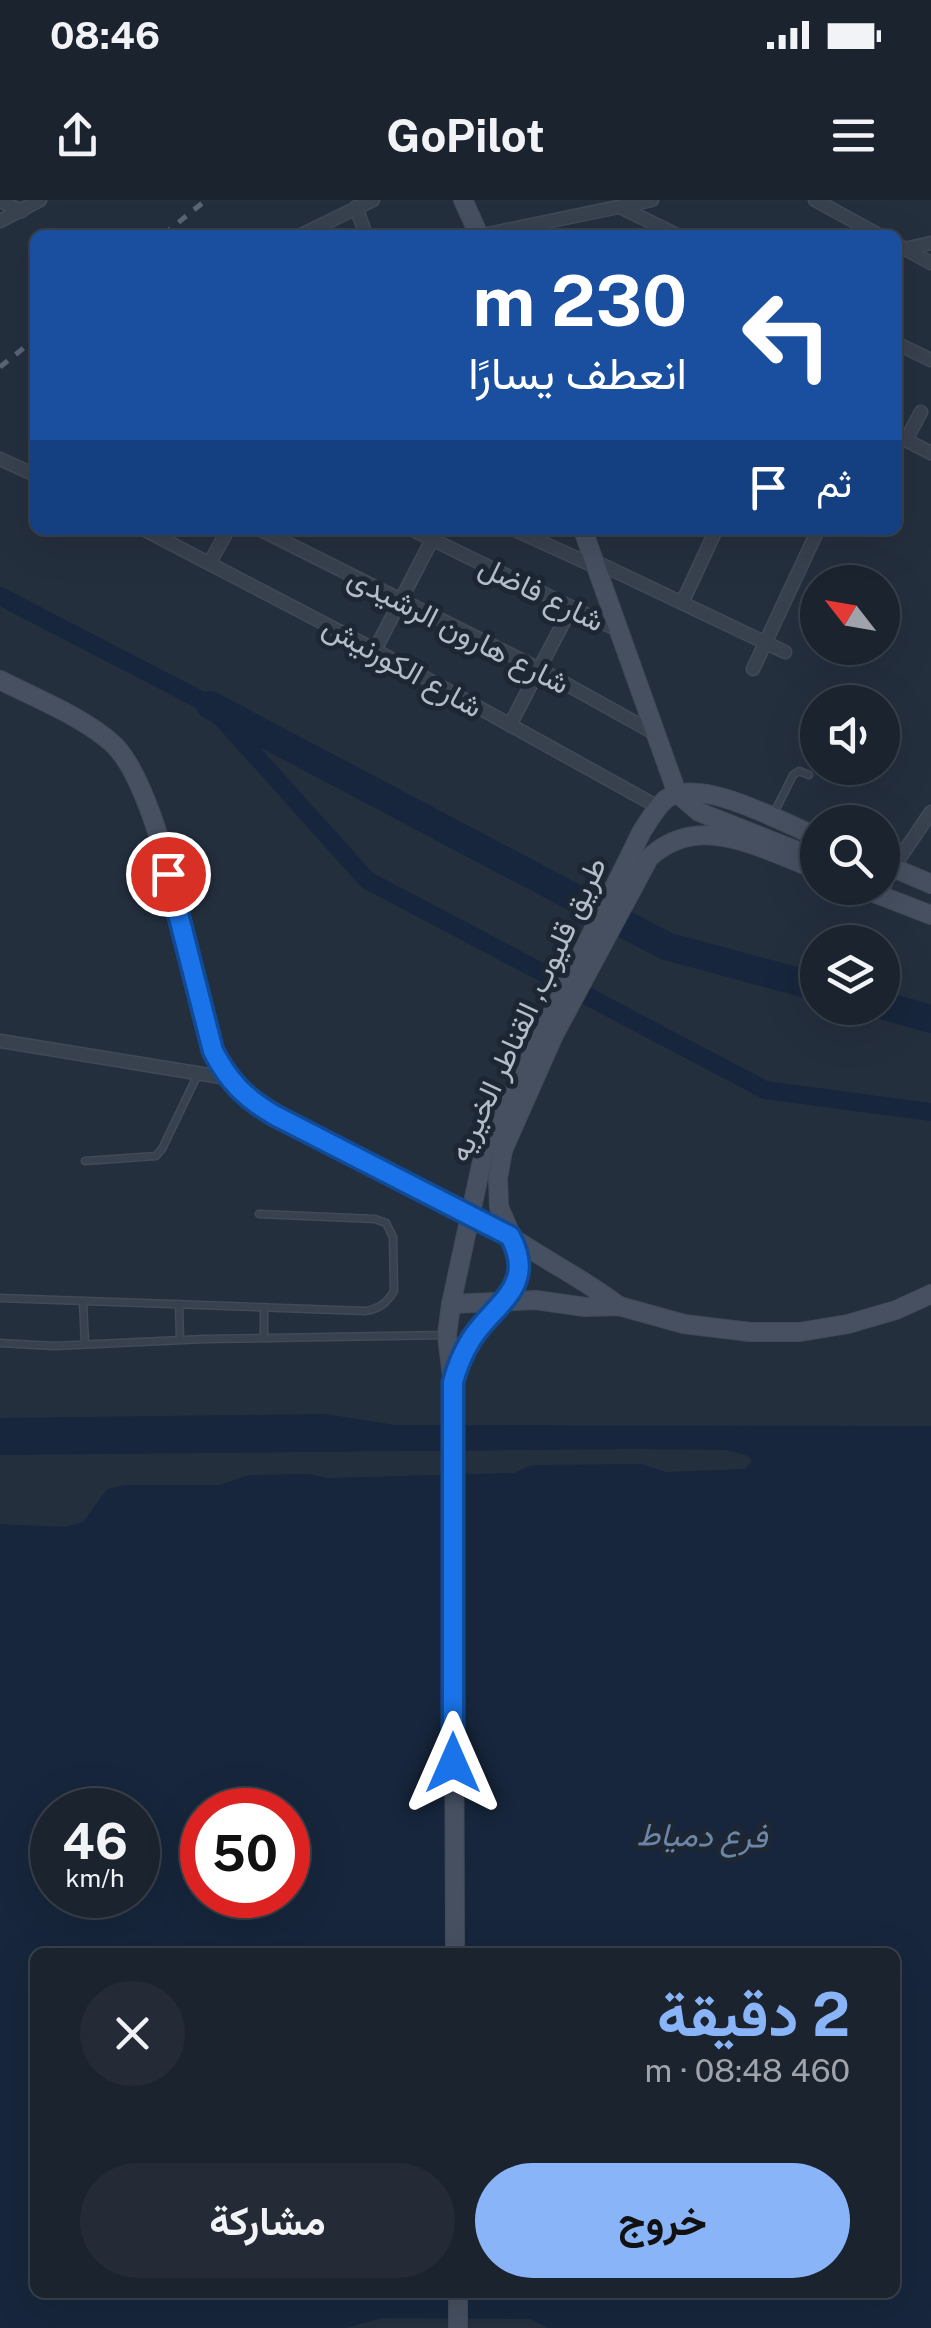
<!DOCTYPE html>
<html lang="ar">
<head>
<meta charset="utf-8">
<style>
  body { margin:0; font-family:"Public Sans",Vazirmatn,sans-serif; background:#242b36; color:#f1f3f6; direction:rtl; height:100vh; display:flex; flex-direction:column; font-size:38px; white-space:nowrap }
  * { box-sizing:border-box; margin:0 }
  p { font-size:32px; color:#a0a4aa }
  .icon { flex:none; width:55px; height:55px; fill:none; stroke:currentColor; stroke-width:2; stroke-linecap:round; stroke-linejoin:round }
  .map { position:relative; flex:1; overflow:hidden; direction:ltr }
  .panel { position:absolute; left:30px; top:1748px; width:870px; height:350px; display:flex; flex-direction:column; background:#1b232e; border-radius:15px; box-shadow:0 10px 40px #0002,0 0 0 2px #39404a; direction:rtl }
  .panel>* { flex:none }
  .top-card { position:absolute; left:30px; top:30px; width:872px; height:305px; border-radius:15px; box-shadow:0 10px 40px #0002,0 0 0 2px #39404a; direction:rtl; background:#1a4fa0; color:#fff; overflow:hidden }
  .needle { width:65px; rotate:301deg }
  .tools { position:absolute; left:800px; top:365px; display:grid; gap:20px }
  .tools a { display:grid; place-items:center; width:100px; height:100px; border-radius:50%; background:#1b232e; box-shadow:0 10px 40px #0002,0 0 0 2px #39404a; font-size:50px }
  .speed { position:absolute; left:30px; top:1588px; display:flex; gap:20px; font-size:50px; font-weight:700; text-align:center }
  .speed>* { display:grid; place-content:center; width:130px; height:130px; border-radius:50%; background:#1b232e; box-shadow:0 10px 40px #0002,0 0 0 2px #39404a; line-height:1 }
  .speed small { font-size:25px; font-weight:400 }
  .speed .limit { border:15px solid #d22; background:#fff; color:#111 }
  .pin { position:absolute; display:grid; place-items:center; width:85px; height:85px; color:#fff; margin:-42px; border:5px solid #fff; border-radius:50%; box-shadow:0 2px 10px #0007 }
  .me { position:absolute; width:110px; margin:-55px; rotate:0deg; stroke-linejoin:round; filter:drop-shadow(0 0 8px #0008) }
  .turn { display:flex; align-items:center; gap:35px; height:210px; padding:0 50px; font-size:45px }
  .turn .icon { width:130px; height:130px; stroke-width:2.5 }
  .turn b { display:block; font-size:70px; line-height:85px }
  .then { display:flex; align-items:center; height:95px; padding:0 50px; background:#0003; gap:20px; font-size:38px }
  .round { display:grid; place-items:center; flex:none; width:105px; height:105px; border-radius:52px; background:#242b36 }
  .overview { display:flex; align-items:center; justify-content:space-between; height:170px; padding:0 50px }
  h1 { font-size:60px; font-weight:700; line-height:75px; color:#8ab4f8 }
  .cta { display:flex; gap:20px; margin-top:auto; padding:20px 50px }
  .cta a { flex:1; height:115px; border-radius:60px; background:#8ab4f8; color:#111; font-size:40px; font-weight:700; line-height:115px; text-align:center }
  .cta a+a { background:#242b36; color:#f1f3f6 }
  .status { display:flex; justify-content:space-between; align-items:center; height:70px; padding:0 50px; background:#1b232e; direction:ltr }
  .status svg { height:28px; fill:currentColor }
  header { display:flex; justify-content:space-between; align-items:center; height:130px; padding:0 50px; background:#1b232e; font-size:45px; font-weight:700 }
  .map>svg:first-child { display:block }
  .water { fill:#17263c; fill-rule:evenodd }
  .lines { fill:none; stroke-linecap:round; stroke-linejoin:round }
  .canal { stroke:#17263c; stroke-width:18 }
  .river { stroke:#17263c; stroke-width:28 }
  .lane-casing { stroke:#414a57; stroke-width:9 }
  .street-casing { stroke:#414a57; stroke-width:15 }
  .secondary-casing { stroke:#414a57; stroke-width:20 }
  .lane { stroke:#38414e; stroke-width:6 }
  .street { stroke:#38414e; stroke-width:12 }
  .secondary { stroke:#465061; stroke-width:18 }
  .rail { stroke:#5a6575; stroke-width:5; stroke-dasharray:10 10; stroke-linecap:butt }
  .route-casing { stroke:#114b97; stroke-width:25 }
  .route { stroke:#1a73e8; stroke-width:18 }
  .labels { text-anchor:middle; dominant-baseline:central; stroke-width:10; stroke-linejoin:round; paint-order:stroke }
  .street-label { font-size:30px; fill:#b4bcc9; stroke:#1d2633 }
  .water-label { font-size:32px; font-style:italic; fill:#6d86a8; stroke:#1d2633 }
</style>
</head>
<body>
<div class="status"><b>08:46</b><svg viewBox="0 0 49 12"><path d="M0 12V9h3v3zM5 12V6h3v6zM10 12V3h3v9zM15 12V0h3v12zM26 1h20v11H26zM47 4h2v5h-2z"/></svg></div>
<header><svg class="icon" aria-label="menu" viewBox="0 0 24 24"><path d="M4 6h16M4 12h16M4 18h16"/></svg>GoPilot<svg class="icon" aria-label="share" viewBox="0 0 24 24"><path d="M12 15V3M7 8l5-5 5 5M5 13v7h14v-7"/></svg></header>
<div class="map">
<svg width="931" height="2128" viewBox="0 0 931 2128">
  <rect width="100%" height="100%" fill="#242f3e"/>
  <!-- water -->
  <path class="water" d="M326 1214 395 1225 931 1226V2128H548L530 2119 382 2118 346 2128H0V1324L65 1327 83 1322 107 1289 125 1285H219L249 1275 311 1274 327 1278 514 1273 532 1265 641 1264 666 1272 745 1269 752 1261 749 1256 726 1250 633 1249 0 1255V1218ZM52 1610H138V1695H52ZM202 1610H288V1695H202ZM35 1752H895V2092H35Z"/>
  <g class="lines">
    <!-- canal -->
    <path class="canal" d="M0 396 210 505 367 680 765 890 931 912"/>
    <!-- river -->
    <g class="river">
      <path d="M210 505 666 746 818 787"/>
      <path d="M882 805 931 819"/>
    </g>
    <!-- lane casing -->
    <g class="lane-casing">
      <g id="lane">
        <path d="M774 613 793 575 799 571 809 575"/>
        <path d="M85 961 156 956 162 949 198 874"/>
        <path d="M0 1098 365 1111C379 1109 387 1103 394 1091L393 1037 386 1023 375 1019 259 1014"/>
        <path d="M83 1101 85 1144"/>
        <path d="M179 1104 180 1140"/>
        <path d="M264 1138V1107"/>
        <path d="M0 1143 54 1146 205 1139 446 1135"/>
      </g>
    </g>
    <!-- street casing -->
    <g class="street-casing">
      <g id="street">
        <path d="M815 0 879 35"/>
        <path d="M0 1 22 11"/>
        <path d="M356 7 366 35"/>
        <path d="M620 7 677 35"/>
        <path d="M0 21 40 0"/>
        <path d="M301 35 373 0"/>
        <path d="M483 35 652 0"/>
        <path d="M898 45 931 63"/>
        <path d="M904 49 931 43"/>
        <path d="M898 144 931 160"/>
        <path d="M898 236 931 253"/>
        <path d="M906 240 921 212"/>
        <path d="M0 259 35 275"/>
        <path d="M145 330 375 450 658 607"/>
        <path d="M261 330 539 469 654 533"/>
        <path d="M413 330 618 430"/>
        <path d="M515 330 596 367"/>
        <path d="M594 361 785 452"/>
        <path d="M210 362 228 330"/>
        <path d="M682 403 716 330"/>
        <path d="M375 450 437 330"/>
        <path d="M753 469 818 330"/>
        <path d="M510 525 571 408"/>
        <path d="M880 695 893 668 931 612"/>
        <path d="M0 841 227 878"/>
      </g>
    </g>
    <!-- secondary casing -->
    <g class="secondary-casing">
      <g id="secondary">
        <path d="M463 0 479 35"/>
        <path d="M583 330 677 593 699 612 818 659"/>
        <path d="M0 480C35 498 86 518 114 545 160 589 195 782 213 851 229 882 246 899 277 916L510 1036C546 1061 584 1079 619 1106"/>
        <path d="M882 663 931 684"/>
        <path d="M861 688 931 715"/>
        <path d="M451 1104 536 1100 585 1107 619 1106 684 1124 750 1132H800L848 1124 896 1110 931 1094"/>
        <path d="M452 1177 447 1135 451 1104 484 952 642 631C649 621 656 607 666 599 699 575 783 623 818 637"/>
        <path d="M455 1752 453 1182 471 1139 511 1092 519 1070 516 1046 499 1007 498 978 503 950 554 835 649 658C700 610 762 650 818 670"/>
        <path d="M458 2092V2128"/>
      </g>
    </g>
    <!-- lane -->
    <use href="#lane" class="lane"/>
    <!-- street -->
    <use href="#street" class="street"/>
    <!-- secondary -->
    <use href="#secondary" class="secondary"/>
    <!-- rail -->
    <g class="rail">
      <path d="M163 35 206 0"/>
      <path d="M0 167 35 139"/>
    </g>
  </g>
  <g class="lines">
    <!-- route casing -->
    <g class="route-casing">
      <path id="route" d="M168 674 213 851C229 882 246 899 276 916L510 1036C537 1086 496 1102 472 1138 463 1152 457 1167 453 1182V1563"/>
    </g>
    <!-- route -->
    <use href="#route" class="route"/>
  </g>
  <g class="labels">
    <!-- street labels -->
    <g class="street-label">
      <text transform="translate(542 393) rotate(26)">شارع فاضل</text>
      <text transform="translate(459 430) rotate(27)">شارع هارون الرشيدى</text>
      <text transform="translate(403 466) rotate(29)">شارع الكورنيش</text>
      <text transform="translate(527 809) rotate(-65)">طريق قليوب, القناطر الخيريه</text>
    </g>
    <!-- water labels -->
    <g class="water-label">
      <text transform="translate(702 1635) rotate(1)">فرع دمياط</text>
    </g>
  </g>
</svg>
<div class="tools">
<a><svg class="needle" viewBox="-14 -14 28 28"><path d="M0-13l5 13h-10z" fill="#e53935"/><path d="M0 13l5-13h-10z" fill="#a0a4aa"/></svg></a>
<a><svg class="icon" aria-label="sound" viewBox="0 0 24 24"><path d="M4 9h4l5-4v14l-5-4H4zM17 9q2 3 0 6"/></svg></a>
<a><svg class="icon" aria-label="search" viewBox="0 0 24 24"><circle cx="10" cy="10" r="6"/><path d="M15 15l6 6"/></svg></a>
<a><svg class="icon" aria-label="layers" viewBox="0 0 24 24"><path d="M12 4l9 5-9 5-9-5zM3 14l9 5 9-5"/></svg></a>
</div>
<div class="speed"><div>46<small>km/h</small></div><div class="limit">50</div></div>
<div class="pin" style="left:168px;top:674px;background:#d93025"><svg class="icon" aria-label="arrive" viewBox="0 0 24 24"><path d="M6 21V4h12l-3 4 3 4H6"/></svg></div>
<svg class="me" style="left:453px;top:1563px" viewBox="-20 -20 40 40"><path d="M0-17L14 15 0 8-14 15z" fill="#1a73e8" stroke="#fff" stroke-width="4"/></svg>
<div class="top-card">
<div class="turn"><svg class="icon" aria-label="left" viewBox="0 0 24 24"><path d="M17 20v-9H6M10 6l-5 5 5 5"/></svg><div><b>230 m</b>انعطف يسارًا</div></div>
<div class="then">ثم<svg class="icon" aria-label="arrive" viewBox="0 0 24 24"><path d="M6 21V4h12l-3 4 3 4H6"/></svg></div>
</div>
<section class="panel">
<div class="overview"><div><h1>2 دقيقة</h1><p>460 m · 08:48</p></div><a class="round"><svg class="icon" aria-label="close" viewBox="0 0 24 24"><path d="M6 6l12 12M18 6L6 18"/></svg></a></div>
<div class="cta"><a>خروج</a><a>مشاركة</a></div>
</section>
</div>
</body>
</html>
